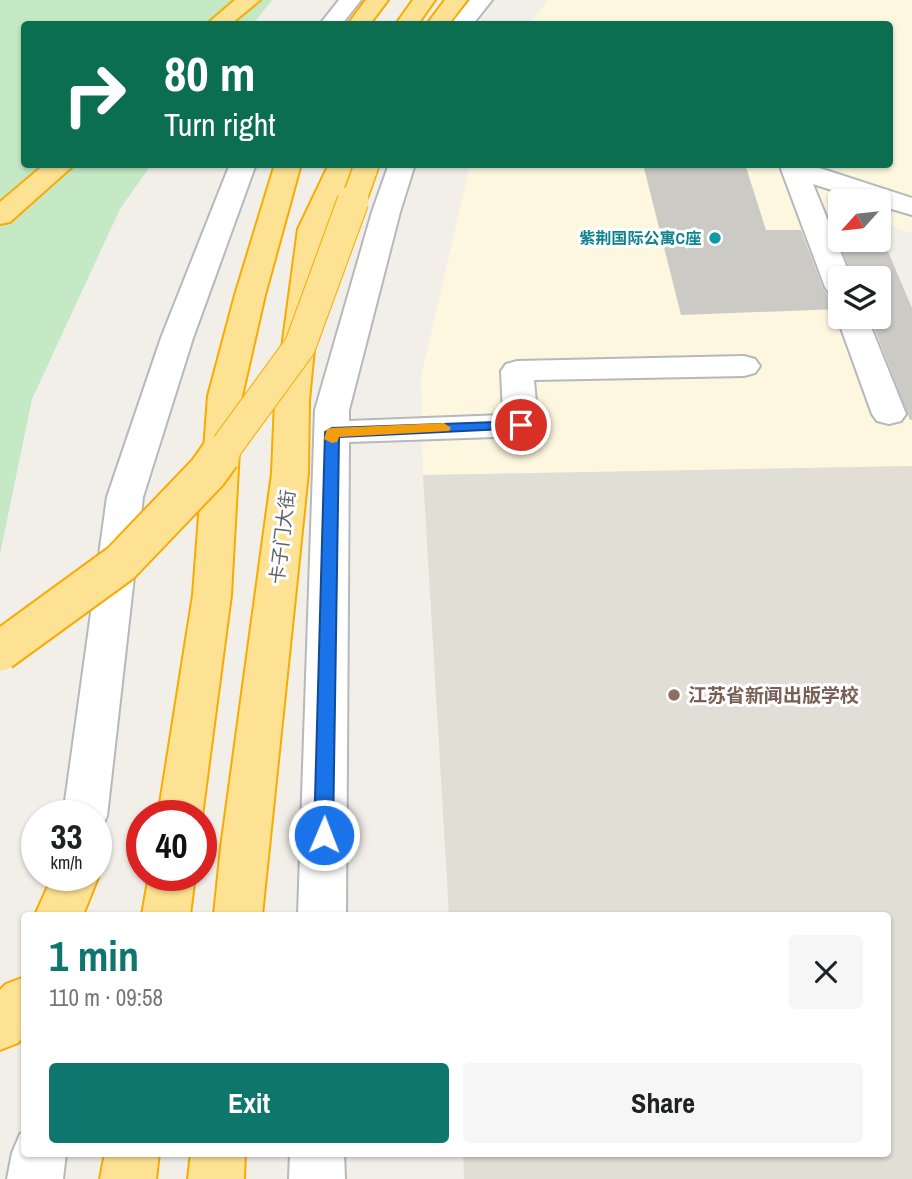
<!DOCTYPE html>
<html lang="en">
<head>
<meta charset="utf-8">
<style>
  body { margin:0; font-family:"Archivo Narrow","Noto Sans SC",sans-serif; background:#f6f6f6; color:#202124; height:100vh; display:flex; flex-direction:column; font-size:26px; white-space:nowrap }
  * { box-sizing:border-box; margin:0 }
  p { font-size:23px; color:#757577 }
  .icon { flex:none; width:38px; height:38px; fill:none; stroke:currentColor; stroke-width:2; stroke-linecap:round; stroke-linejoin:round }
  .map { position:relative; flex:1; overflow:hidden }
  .drawer { position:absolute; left:21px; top:912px; width:870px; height:245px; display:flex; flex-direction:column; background:#fff; border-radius:7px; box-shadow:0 2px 5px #0004 }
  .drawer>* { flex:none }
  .hud { position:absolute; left:21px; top:21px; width:872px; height:147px; border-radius:7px; box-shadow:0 2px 5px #0004; background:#0b6e4f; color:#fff; overflow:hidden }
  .needle { width:46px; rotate:243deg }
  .tools { position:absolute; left:828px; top:189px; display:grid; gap:14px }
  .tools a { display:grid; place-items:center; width:63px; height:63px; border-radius:7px; background:#fff; box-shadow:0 2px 5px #0004; font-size:35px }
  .speed { position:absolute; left:21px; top:800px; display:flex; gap:14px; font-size:35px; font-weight:700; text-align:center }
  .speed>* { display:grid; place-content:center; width:91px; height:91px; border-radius:50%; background:#fff; box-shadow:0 2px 5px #0004; line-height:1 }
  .speed small { font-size:18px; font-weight:400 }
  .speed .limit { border:10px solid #d22; background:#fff; color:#111 }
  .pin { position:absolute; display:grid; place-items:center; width:60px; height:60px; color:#fff; margin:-30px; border:4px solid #fff; border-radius:50%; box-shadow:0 2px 7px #0007 }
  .me { position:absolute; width:77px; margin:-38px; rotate:1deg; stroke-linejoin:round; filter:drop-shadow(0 0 5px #0008) }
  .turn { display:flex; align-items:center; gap:24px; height:147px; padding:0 28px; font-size:32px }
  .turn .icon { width:91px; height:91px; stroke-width:2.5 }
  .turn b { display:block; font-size:49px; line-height:60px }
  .round { display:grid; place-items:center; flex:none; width:74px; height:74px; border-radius:7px; background:#f6f6f6 }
  .headline { display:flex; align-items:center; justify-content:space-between; height:119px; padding:0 28px }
  h1 { font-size:42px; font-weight:700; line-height:52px; color:#0f766e }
  .action { display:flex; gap:14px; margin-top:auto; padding:14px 28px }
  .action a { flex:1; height:80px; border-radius:7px; background:#0f766e; color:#fff; font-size:28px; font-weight:700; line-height:80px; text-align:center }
  .action a+a { background:#f6f6f6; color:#202124 }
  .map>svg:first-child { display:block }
  .commercial { fill:#fef7e0; fill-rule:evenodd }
  .education { fill:#e1ded6 }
  .green { fill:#c5e8c5 }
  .building { fill:#cccac5 }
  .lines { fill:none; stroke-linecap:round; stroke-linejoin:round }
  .minor-casing { stroke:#b5b8bc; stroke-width:4 }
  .highway-casing { stroke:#f9ab00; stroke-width:4 }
  .minor { fill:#fff; fill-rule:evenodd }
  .highway { fill:#fde293; fill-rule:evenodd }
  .highway-bridge-far2-casing { stroke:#f9ab00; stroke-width:27; stroke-linecap:butt }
  .highway-bridge-far1-casing { stroke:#f9ab00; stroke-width:33; stroke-linecap:butt }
  .highway-bridge-casing { stroke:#f9ab00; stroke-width:43; stroke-linecap:butt }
  .highway-bridge-far2 { stroke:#fde293; stroke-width:24 }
  .highway-bridge-far1 { stroke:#fde293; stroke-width:31 }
  .highway-bridge { stroke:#fde293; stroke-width:39 }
  .route { fill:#1a73e8; stroke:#114b97; stroke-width:2 }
  .slow { fill:#f59e0b }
  .culture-dot { fill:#0f9aa8; stroke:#fff; stroke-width:2.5 }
  .education-dot { fill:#8d6e63; stroke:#fff; stroke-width:2.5 }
  .labels { text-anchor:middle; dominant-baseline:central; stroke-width:6; stroke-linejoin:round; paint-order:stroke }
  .far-culture-label { font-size:16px; font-weight:bold; fill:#0d838f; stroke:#fff; text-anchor:end }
  .street-label { font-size:19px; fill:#5f6368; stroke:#fff }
  .education-label { font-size:19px; font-weight:bold; fill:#785e54; stroke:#fff; text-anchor:start }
</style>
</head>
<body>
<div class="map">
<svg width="912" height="1179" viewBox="0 0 912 1179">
  <rect width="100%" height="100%" fill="#f1efe8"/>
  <!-- commercial -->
  <path class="commercial" d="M548 0H912V233L879 222 878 201H840V240H878L879 229 912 308V466L423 475 421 377 470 165 889 164V24H529ZM840 278H878V317H840Z"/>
  <!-- education -->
  <path class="education" d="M912 466V1179H464L463 1153H887V915H449L423 475Z"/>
  <!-- green -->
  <path class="green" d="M0 0H272L253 24H24V164L151 165 120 209 32 399 0 554Z"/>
  <!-- building -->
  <g class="building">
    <path d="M643 164H745L766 230H801L823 288 828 296 840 298V309L681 315Z"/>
    <path d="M834 230H840V240H878L879 230 912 308V420H910L870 317H878V278H853Z"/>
  </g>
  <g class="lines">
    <!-- minor casing -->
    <g class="minor-casing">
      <g id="minor">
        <path d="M339 0H361L342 24H320Z"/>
        <path d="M470 0H492L473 24H451Z"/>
        <path d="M230 164H256L193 338 143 497 107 816 101 829 96 831V816H63L107 497 161 338Z"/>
        <path d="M389 164H415L400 212 349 410V421L503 415 501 371 506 364 517 361 744 356 755 359 760 366 755 373 744 376 534 380 538 425 533 432 521 436 349 442 346 915H298L315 410 372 212Z"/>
        <path d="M784 164H807L912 198V215L878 205V201H866L813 184 851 278H840V296L829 293 825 287 781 169Z"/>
        <path d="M840 312V317H867L906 414 901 421 889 424 877 421 872 414 837 317Z"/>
        <path d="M24 1132V1153H66L63 1179H7L12 1153 20 1134Z"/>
        <path d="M290 1153H344L345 1179H289Z"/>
      </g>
    </g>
    <!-- highway casing -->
    <g class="highway-casing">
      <g id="highway">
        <path d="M235 0H260L231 24H207Z"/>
        <path d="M366 0H388L370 24H348Z"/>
        <path d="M413 0H435L418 24H396Z"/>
        <path d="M445 0H467L449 24H427Z"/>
        <path d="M45 164H75L10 222 0 224V202Z"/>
        <path d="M275 164H301L265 295 242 396 231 595 202 816 201 818V816H158L193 595 208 396 235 295Z"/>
        <path d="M329 164H356L326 229 309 400 308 473 262 915H214L221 847 272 473 275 400 298 229Z"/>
        <path d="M96 869 99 875 83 915H35L53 875H96Z"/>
        <path d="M149 875H195L190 915H142Z"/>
        <path d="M24 977V1035L18 1043 0 1050V990L6 984Z"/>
        <path d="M105 1153H159L156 1179H100Z"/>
        <path d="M191 1153H245L244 1179H188Z"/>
      </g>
    </g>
    <!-- minor -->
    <use href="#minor" class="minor"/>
    <!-- highway -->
    <use href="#highway" class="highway"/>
    <!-- highway-bridge-far2 casing -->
    <g class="highway-bridge-far2-casing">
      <path id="highway-bridge-far2" d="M353 203 367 164"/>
    </g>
    <!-- highway-bridge-far1 casing -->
    <g class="highway-bridge-far1-casing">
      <path id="highway-bridge-far1" d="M219 457 300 346 353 201"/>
    </g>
    <!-- highway-bridge casing -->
    <g class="highway-bridge-casing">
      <path id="highway-bridge" d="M0 651 121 563 208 472 220 455"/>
    </g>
    <!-- highway-bridge-far2 -->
    <use href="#highway-bridge-far2" class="highway-bridge-far2"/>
    <!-- highway-bridge-far1 -->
    <use href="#highway-bridge-far1" class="highway-bridge-far1"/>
    <!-- highway-bridge -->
    <use href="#highway-bridge" class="highway-bridge"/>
  </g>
  <!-- route -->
  <path class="route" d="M521 421 526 422V428L339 437 333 835 330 840 324 843 317 840 314 835 325 432 332 428Z"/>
  <!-- slow -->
  <path class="slow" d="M444 423 451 428 449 431 339 437 337 442 332 443 324 439 327 429 332 428Z"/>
  <!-- markers -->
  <circle class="culture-dot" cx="715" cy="238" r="7"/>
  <circle class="education-dot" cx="674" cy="695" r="7"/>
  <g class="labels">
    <!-- far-culture labels -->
    <g class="far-culture-label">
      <text x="701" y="238">紫荆国际公寓C座</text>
    </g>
    <!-- street labels -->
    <g class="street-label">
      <text transform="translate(282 537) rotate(-83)">卡子门大街</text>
    </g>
    <!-- education labels -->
    <g class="education-label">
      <text x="688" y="695">江苏省新闻出版学校</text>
    </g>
  </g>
</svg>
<div class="tools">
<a><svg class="needle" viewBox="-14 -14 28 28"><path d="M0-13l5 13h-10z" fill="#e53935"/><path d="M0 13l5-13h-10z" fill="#757577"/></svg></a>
<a><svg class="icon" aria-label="layers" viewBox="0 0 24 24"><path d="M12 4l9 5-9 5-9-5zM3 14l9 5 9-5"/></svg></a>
</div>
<div class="speed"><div>33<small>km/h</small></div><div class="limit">40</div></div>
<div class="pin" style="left:521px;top:425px;background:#d93025"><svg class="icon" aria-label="arrive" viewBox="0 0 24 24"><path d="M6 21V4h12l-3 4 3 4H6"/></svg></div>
<svg class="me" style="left:324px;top:835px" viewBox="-20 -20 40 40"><circle r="17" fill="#1a73e8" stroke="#fff" stroke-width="3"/><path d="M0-11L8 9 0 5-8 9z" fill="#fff"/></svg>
<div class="hud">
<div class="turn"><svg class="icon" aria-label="right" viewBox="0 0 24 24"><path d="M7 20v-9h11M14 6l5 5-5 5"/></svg><div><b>80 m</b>Turn right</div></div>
</div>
<section class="drawer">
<div class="headline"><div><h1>1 min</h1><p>110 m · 09:58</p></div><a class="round"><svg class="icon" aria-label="close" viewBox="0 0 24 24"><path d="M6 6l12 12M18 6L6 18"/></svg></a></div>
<div class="action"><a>Exit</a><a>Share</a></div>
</section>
</div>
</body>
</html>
